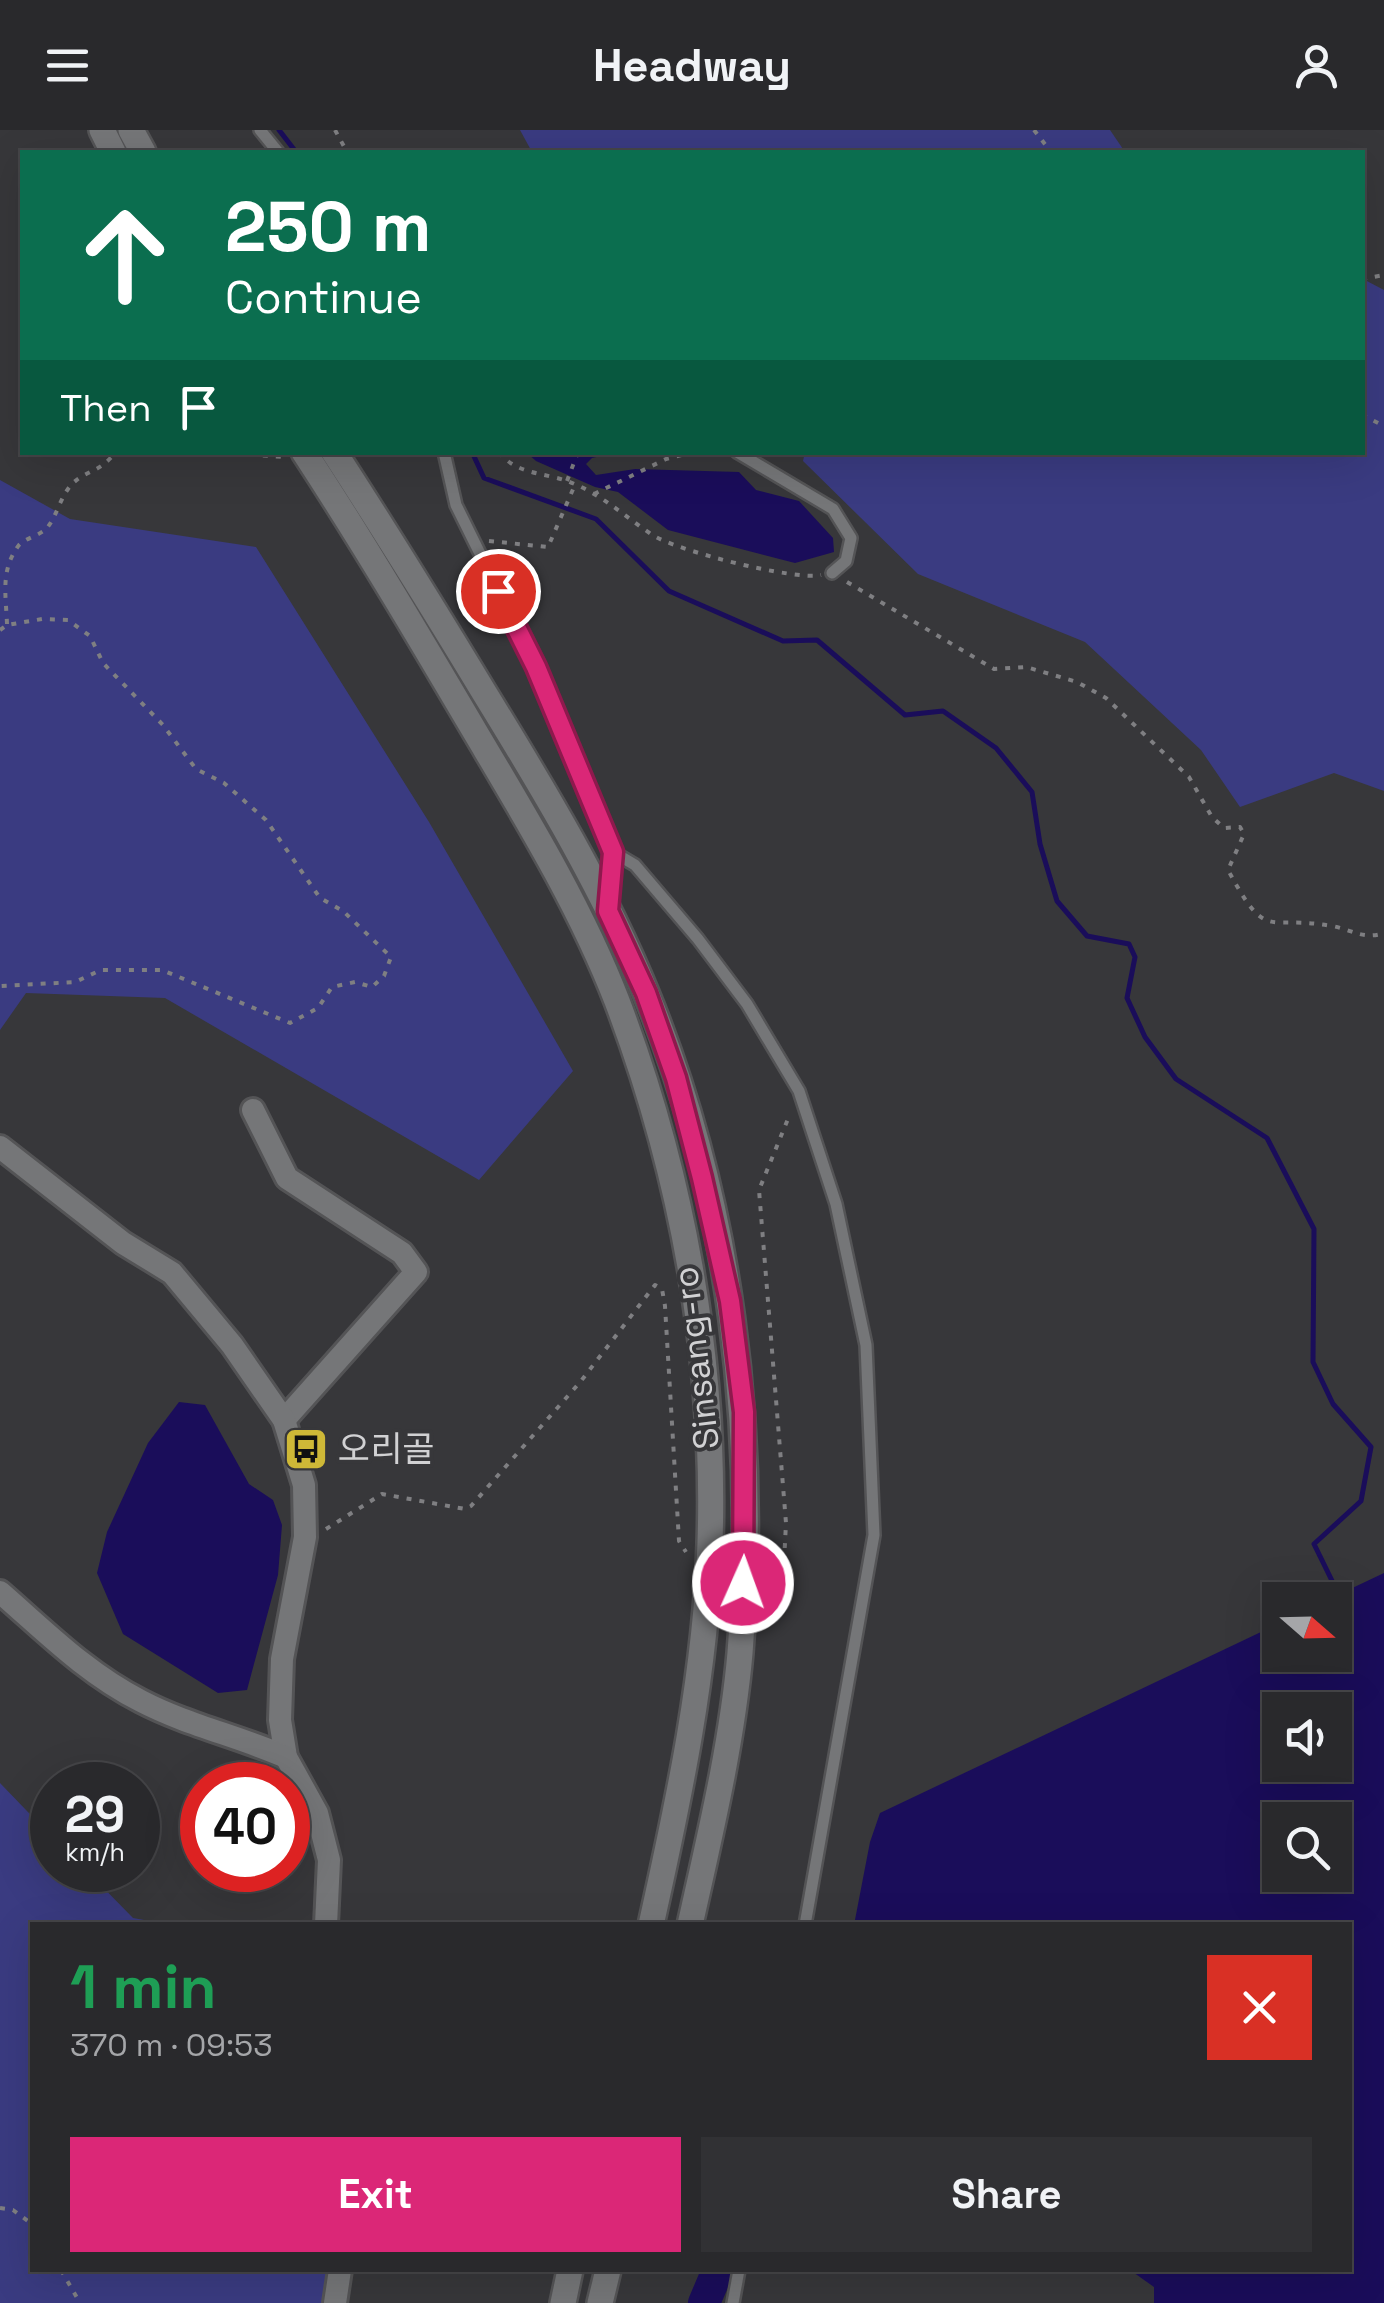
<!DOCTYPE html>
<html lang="en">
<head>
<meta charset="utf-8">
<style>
  body { margin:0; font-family:"Space Grotesk","Noto Sans KR",sans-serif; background:#313134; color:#f1f3f6; height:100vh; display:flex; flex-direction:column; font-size:38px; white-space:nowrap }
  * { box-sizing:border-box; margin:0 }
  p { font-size:32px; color:#a5a6a9 }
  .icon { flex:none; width:55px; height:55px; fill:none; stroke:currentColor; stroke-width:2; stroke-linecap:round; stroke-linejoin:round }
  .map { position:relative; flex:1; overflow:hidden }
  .drawer { position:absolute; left:30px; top:1792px; width:1322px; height:350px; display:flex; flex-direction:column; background:#29292c; border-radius:0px; box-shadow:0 10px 40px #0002,0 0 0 2px #454548 }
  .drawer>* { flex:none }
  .hud { position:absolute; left:20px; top:20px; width:1345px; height:305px; border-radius:0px; box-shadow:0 10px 40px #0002,0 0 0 2px #454548; background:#0b6e4f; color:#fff; overflow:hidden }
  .needle { width:65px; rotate:110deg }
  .controls { position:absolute; left:1262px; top:1452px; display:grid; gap:20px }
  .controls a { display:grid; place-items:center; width:90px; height:90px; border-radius:0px; background:#29292c; box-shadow:0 10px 40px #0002,0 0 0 2px #454548; font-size:50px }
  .speed { position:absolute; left:30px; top:1632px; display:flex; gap:20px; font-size:50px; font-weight:700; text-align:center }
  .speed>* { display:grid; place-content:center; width:130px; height:130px; border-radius:50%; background:#29292c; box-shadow:0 10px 40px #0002,0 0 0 2px #454548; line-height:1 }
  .speed small { font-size:25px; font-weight:400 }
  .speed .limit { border:15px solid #d22; background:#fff; color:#111 }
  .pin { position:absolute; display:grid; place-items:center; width:85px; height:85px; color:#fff; margin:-42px; border:5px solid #fff; border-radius:50%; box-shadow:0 2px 10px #0007 }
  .me { position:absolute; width:110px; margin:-55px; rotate:2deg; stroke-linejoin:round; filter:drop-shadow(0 0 8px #0008) }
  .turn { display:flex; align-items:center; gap:35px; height:210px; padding:0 40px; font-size:45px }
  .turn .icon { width:130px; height:130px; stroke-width:2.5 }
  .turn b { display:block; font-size:70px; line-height:85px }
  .then { display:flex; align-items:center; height:95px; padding:0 40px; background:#0003; gap:20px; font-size:38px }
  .round { display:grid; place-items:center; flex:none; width:105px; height:105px; border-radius:0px; background:#313134 }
  .headline { display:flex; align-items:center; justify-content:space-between; height:170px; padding:0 40px }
  h1 { font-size:60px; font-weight:700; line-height:75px; color:#1e9e55 }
  .action { display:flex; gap:20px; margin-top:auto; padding:20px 40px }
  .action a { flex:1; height:115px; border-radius:0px; background:#db2777; color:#fff; font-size:40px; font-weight:700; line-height:115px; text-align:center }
  .action a+a { background:#313134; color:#f1f3f6 }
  header { display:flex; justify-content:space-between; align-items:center; height:130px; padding:0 40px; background:#29292c; font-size:45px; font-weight:700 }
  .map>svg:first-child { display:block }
  .green { fill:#3a3b81 }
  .water { fill:#1a0d5a; fill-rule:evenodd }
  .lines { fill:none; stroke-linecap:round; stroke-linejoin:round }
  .stream { stroke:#1a0d5a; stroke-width:5 }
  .river { stroke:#1a0d5a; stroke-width:32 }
  .lane-casing { stroke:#545456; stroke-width:16 }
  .street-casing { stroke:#545456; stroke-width:28 }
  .secondary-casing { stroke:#545456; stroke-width:30 }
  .path { stroke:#7f7f82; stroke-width:4; stroke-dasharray:5 8; stroke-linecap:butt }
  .lane { stroke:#757678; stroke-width:11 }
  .street { stroke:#757678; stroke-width:22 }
  .secondary { stroke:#757678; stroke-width:25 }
  .route-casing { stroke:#8e194d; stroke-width:25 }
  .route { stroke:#db2777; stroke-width:18 }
  .labels { text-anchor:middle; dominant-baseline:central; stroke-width:8; stroke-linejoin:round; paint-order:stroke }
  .street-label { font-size:35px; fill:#d1d1d3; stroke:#37373a }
  .poi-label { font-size:35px; fill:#d1d1d3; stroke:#37373a; text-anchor:start }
</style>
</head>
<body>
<header><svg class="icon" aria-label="menu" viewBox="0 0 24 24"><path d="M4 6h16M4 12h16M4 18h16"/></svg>Headway<svg class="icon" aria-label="person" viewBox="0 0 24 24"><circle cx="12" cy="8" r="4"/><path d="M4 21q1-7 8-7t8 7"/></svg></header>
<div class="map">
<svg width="1384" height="2173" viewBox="0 0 1384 2173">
  <rect width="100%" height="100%" fill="#37373a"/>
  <!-- green -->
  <g class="green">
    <path d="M520 0H1110L1125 22H532Z"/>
    <path d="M1363 149 1384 160V661L1334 643 1240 677 1201 620 1085 512 918 444 803 331 805 322H1362Z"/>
    <path d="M0 350 70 389 256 417 429 692 573 941 479 1050 165 868 26 863 0 900Z"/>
    <path d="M0 1653 52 1707V1740H86L133 1788 172 1795H32V2140H349L347 2173H0Z"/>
  </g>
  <!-- water -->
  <g class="water">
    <path d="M527 323H614L592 328 586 334 596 345 635 339 739 342 756 360 799 371 833 408 834 422 795 433 668 400 618 362 595 357 536 331Z"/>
    <path d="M179 1272 205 1275 249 1354 273 1370 282 1395 278 1445 247 1560 218 1563 123 1504 97 1443 107 1402 148 1313Z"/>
    <path d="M1384 1443V2173H1154V2157L1130 2140H1350V1795H854L870 1712 880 1683 1280 1493V1525H1335V1470H1327ZM1280 1580H1335V1635H1280ZM1280 1690H1335V1745H1280Z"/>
  </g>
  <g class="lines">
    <!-- stream -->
    <g class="stream">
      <path d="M279 0 296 22"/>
      <path d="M472 322 484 348 596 389 669 461 783 511 817 510 905 585 943 581 996 618 1032 662 1040 714 1057 771 1087 806 1129 814 1135 827 1127 868 1145 907 1176 949 1267 1008 1314 1099 1313 1232 1333 1274 1371 1317 1361 1371 1314 1414 1339 1465"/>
    </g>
    <!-- river -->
    <path class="river" d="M704 2173 718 2140"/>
    <!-- lane casing -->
    <g class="lane-casing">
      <g id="lane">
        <path d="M260 0 278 22"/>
        <path d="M444 322 456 375 536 537 613 722 609 767"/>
        <path d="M737 322 833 379 851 408 846 431 832 443"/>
        <path d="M613 722 635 735 698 809 747 874 799 961 836 1074 866 1215 874 1405 805 1795"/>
        <path d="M733 2173 739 2140"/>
      </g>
    </g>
    <!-- street casing -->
    <g class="street-casing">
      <g id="street">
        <path d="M253 980 287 1048 402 1123 416 1142 284 1290"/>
        <path d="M0 1017 123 1113 172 1143 232 1215 284 1290 304 1355 305 1407 282 1529 280 1590 286 1627 317 1683 329 1730 326 1795"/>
        <path d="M0 1462C46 1502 86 1543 141 1571 187 1595 238 1606 286 1627"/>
        <path d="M335 2173 340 2140"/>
      </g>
    </g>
    <!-- secondary casing -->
    <g class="secondary-casing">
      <g id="secondary">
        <path d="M102 0 113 22"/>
        <path d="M131 0 143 22"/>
        <path d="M304 322C365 415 421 510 477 605 528 691 581 778 617 871 682 1043 716 1228 710 1413 706 1542 679 1669 651 1795"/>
        <path d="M334 322C386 402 436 483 485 564 544 660 603 758 646 863 731 1070 758 1301 740 1523 732 1614 710 1705 690 1795"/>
        <path d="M563 2173 570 2140"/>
        <path d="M600 2173 608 2140"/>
      </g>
    </g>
    <!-- path -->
    <g class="path">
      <path d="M335 0 347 22"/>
      <path d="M1034 0 1051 22"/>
      <path d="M1362 149 1384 145"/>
      <path d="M1362 285 1384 296"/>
      <path d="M211 322 285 327"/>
      <path d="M499 322C515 344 545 343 567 351 600 363 623 385 651 404 673 420 795 451 821 445"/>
      <path d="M567 351 578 322"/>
      <path d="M594 364 666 329 693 322"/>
      <path d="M489 411 548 417 574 357"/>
      <path d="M847 452 994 539 1026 537 1077 552 1106 568 1189 647 1212 687 1224 698 1240 697 1244 704 1228 740C1268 814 1265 784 1332 796 1353 800 1363 810 1384 803"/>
      <path d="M7 494C6 465 0 440 19 415 26 408 38 406 46 399 57 387 60 366 73 353 87 340 99 343 116 322"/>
      <path d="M0 500 7 495 42 489 68 490 90 506 103 533 163 595 196 639 224 653 266 690 320 768 343 781 391 827 384 846 372 857 355 852 332 857 318 878 290 893 162 840H101L75 852 0 856"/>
      <path d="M326 1399 382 1364 465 1379 471 1376 581 1251 655 1155 662 1159 665 1176 679 1411 686 1422"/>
      <path d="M764 1447 784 1432 786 1393 759 1060 790 984"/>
      <path d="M0 2078 13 2080 32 2094"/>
      <path d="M61 2140 80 2173"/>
    </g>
    <!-- lane -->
    <use href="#lane" class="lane"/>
    <!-- street -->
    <use href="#street" class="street"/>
    <!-- secondary -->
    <use href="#secondary" class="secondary"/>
  </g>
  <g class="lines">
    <!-- route casing -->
    <g class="route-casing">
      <path id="route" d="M498 461 536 537 613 722 608 781 646 863 676 948 702 1048 730 1171 744 1282 743 1453"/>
    </g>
    <!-- route -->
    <use href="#route" class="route"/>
  </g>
  <!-- icons -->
  <defs>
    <g id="bus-square" transform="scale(2.25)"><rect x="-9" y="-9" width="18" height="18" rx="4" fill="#ceb837" stroke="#37373a"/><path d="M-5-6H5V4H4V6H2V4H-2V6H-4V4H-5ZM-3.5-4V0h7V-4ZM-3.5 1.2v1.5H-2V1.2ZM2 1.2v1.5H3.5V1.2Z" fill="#111"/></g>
  </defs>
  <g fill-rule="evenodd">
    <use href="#bus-square" x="306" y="1319"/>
  </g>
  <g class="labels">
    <!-- street labels -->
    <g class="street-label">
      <text transform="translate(696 1228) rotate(-97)">Sinsang-ro</text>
    </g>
    <!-- poi labels -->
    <g class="poi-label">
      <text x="338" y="1319">오리골</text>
    </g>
  </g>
</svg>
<div class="controls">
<a><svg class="needle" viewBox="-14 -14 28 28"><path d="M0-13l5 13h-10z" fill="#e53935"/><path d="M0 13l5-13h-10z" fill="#a5a6a9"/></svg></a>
<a><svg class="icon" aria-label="sound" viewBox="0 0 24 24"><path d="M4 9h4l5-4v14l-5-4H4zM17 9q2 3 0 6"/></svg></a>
<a><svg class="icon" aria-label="search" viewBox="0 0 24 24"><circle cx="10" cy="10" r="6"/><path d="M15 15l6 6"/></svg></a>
</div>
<div class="speed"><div>29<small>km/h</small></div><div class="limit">40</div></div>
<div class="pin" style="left:498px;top:461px;background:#d93025"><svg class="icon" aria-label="arrive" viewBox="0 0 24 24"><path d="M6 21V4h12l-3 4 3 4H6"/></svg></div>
<svg class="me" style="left:743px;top:1453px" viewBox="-20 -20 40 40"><circle r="17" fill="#db2777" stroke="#fff" stroke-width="3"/><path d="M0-11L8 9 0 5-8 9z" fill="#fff"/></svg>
<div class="hud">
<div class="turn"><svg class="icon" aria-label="ahead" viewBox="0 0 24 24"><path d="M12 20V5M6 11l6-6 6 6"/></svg><div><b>250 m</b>Continue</div></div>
<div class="then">Then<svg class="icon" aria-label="arrive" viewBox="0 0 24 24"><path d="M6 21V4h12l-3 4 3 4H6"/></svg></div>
</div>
<section class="drawer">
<div class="headline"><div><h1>1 min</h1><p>370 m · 09:53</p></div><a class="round" style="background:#d93025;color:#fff"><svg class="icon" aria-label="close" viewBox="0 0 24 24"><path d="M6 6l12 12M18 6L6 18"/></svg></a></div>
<div class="action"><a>Exit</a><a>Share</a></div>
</section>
</div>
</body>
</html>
